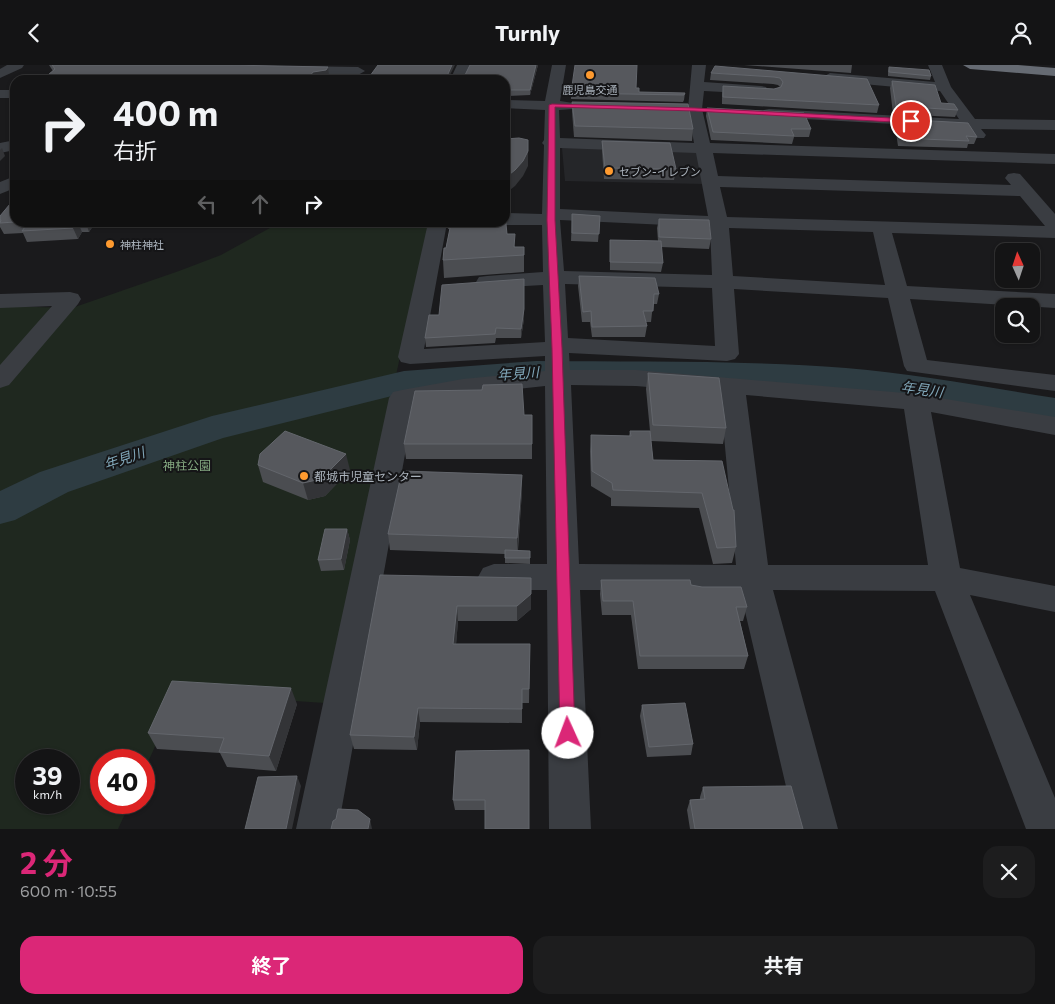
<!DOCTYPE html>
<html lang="ja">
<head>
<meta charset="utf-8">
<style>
  body { margin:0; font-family:Commissioner,"Noto Sans JP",sans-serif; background:#1d1d1e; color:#f1f3f6; height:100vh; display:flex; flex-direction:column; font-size:19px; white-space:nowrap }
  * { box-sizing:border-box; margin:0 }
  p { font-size:16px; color:#9d9ea0 }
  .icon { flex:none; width:28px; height:28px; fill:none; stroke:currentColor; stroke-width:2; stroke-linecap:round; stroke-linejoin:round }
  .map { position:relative; height:764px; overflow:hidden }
  .drawer { display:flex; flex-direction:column; background:#141415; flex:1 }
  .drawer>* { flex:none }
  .hud { position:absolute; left:10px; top:10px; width:500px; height:152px; border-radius:15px; box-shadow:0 1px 4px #0004,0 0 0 1px #333334; background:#141415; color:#f1f3f6; overflow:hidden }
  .needle { width:32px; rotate:357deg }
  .buttons { position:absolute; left:995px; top:178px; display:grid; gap:10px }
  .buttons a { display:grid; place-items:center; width:45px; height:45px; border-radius:10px; background:#141415; box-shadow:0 1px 4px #0004,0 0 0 1px #333334; font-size:25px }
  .speed { position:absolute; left:15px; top:684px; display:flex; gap:10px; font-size:25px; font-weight:700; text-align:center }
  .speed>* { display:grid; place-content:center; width:65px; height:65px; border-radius:50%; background:#141415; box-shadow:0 1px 4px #0004,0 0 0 1px #333334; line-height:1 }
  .speed small { font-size:12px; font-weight:400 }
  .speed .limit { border:8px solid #d22; background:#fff; color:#111 }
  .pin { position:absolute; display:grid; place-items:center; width:42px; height:42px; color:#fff; margin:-21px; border:2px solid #fff; border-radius:50%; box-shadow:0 1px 5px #0007 }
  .me { position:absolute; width:55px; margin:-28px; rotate:358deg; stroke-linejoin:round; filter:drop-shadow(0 0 4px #0008) }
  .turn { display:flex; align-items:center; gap:18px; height:105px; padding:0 20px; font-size:22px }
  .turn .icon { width:65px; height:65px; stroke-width:2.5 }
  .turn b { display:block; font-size:35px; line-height:42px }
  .lanes { display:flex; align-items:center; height:48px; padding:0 20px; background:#0003; justify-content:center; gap:25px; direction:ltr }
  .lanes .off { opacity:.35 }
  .round { display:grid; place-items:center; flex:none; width:52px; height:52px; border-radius:15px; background:#1d1d1e }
  .overview { display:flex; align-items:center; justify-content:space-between; height:85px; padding:0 20px }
  h1 { font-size:30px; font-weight:700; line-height:38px; color:#db2777 }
  .primary-button { display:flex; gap:10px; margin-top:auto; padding:10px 20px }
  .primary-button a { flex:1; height:58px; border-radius:15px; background:#db2777; color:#fff; font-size:20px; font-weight:700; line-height:58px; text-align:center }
  .primary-button a+a { background:#1d1d1e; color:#f1f3f6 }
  header { display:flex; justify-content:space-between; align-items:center; height:65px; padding:0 20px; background:#141415; font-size:22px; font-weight:700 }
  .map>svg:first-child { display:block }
  .built { fill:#252629 }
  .green { fill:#1f281f; fill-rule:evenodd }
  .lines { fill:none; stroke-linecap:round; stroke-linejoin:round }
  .river { fill:#2e3c42; fill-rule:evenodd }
  .minor { fill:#3a3d42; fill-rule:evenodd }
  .highway { fill:#666b73; fill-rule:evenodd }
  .wall { fill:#4b4d51 }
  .shaded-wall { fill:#333437 }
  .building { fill:#56585d; stroke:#63666c }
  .route { fill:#db2777; stroke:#8e194d }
  .poi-dot { fill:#fe9a2f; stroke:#151517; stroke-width:2 }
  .labels { text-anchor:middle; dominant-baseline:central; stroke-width:4; stroke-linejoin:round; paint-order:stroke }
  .far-poi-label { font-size:11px; fill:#abb3bc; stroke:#151517; text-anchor:start }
  .park-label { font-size:12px; fill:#85a981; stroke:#151517 }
  .poi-label { font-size:12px; fill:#abb3bc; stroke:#151517; text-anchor:start }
  .water-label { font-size:14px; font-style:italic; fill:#81a7b9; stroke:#151517 }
</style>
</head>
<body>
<header><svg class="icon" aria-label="back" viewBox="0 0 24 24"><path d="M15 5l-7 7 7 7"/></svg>Turnly<svg class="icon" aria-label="person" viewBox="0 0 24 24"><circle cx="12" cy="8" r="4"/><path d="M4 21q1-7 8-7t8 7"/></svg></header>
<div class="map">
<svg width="1055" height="764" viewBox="0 0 1055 764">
  <rect width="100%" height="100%" fill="#1a1a1c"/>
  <!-- built -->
  <path class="built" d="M576 82 699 87 704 119 565 116 562 83Z"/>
  <!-- green -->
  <path class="green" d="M279 158H429L325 638 179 628 144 706V695H101V738H130L118 764H0V241L72 243 179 206 221 190ZM26 695H69V738H26Z"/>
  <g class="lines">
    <!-- river -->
    <path class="river" d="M536 296C639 297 743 295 846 303 916 309 986 322 1055 333V357L909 332 846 325 731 318 536 316 404 328 223 373 68 427 15 455 0 459V426L40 407 212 351 404 306Z"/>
    <!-- minor -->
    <g class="minor">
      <path d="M7 0H24L22 3 0 13V4Z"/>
      <path d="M457 0H471L464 15H450Z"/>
      <path d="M552 0H566L560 36 573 38 575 41 573 44 559 45 560 73 694 78 688 44 692 0H706L704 17 761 21 766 22 768 25 766 28 761 29 704 26 702 44 710 78 1055 89V99L713 88 718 111 1011 120 1005 113 1008 109 1014 108 1020 109 1055 149V173L892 168 907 221 1055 229V243L910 234 927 295 1055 310V326L907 306 904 301 888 233 734 224 739 289 735 294 727 296 569 288 570 305H636L916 329 1055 352V370L931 347 960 503 1055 521V547L970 530 1055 733V764H1026L935 526 773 525 838 764H796L740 525H580L591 764H549L547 525H494L483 521 478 512 483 503 494 499H547L545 321 463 330 414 339 338 764H296L389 333 393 327 402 325 463 314 545 306V291L410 299 401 297 398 292 428 158H447L424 284 545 277 543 220 487 223 479 222 476 217 479 212 487 211 543 207 542 160H505L498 158H505V148L542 149 544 80 542 78 544 75 545 45 505 43V35L545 36ZM560 83 696 88 708 151 560 144ZM720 122 1020 131 1045 161 727 152ZM560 155 710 162 712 210 564 206ZM729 163 873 167 885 220 733 211ZM565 219 712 223 715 281 568 273ZM571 320 636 321 720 328 736 500 579 499ZM746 330 904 344 928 500H768Z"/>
      <path d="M928 0H942L951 22 975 54 1055 55V65L981 64 986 70 984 73H972L966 63 769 52 764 51 762 48 764 45 769 44 959 54 940 26 830 16 823 12 830 8 935 17Z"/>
      <path d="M291 1 358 2 365 6 358 10 286 8 284 5 286 2Z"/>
      <rect x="0" y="25" width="15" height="8"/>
      <path d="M15 75V85L0 88V78Z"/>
      <path d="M15 111V123L0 129V117Z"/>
      <path d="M70 227 78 229 81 234 78 239 9 320 0 323V300L52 241 0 243V229Z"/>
    </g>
    <!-- highway -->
    <path class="highway" d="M963 0H1018L1055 3V11L970 4Z"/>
  </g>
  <!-- wall -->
  <g class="wall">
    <path d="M49 0H228L329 11 327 14 319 15H42L53 6Z"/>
    <path d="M538 0 530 30 505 31V15H454V11Z"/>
    <path d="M744 0H852L851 8Z"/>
    <path d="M889 2 931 11 930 15 888 11V6Z"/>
    <path d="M711 8 867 14 879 40 877 48 722 39V29L723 21 774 24 780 22 778 20 773 19 710 15Z"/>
    <path d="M892 16 941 38 958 45 955 52 893 49 890 23Z"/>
    <path d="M636 23 639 27 685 28 684 35 683 37 571 34V28Z"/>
    <path d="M15 37V51H13L10 41Z"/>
    <path d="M572 37 693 64 692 76 574 72 572 47Z"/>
    <path d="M707 43 811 64 809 72H794L792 79 711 75 706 51Z"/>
    <path d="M897 54 977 72 974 79H968L967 83 898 81 895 61Z"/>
    <path d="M602 76 676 104 674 115 604 114 602 86Z"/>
    <path d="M572 149 600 151 598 177 571 176Z"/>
    <path d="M0 151 15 158H95L89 167H82L78 174 27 177 23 168 4 169 0 162Z"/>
    <path d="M659 154 711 174 709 184 661 182 663 198 661 207 610 205V175L658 176 657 163Z"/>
    <path d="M447 158H505L507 169 515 182H524V207L444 213 443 195 450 164H448Z"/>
    <path d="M579 211 659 229 657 239H653L651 257H645L647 261 645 272H592L590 257H582L578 221Z"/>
    <path d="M524 214V254L521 273H496L495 278 426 282 425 273 439 250Z"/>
    <path d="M648 308 726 363 723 379 651 376 653 395 722 396 736 482 732 498 713 499 699 443 611 441V433L591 421 590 386 591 370 629 371 630 366H650L646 324Z"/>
    <path d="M482 325 524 350H532V394H406L404 379Z"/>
    <path d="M258 400 350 405 325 431 308 435 263 417Z"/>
    <path d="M522 410V426L518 485 530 492V499L505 498V489L390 485 388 469Z"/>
    <path d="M347 464 350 475 344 505 321 506 318 495Z"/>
    <path d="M380 510 531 544 517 556H458L456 579H530L529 638H522V658L420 657 417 685 354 684 350 670Z"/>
    <path d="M601 515 691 520 747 542 743 556H740L748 591 744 604H638L631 550H602L600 529Z"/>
    <path d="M297 639 276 706 227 702 220 688 157 684 148 668Z"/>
    <path d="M642 640 693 679 691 690 647 692 640 651Z"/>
    <path d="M456 686 529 764 485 745H455L453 735Z"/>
    <path d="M703 722 803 764H690L687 745 690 735 700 734V732Z"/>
  </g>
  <!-- shaded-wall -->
  <g class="shaded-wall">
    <path d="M452 0H455L449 12 448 9Z"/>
    <path d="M536 0H538L530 30V25Z"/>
    <path d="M328 2 329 11 327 14 319 15H307L313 7Z"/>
    <path d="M528 75V101L523 111 515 121 505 129V113Z"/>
    <path d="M2 83 5 91 0 96V85Z"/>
    <path d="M77 158H78L82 167 78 174 73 163Z"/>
    <path d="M86 158H95L89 167Z"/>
    <path d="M524 244V254L521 273V264Z"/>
    <path d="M346 389 350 405 325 431 308 435 303 418Z"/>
    <path d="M522 410V426L517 489V473Z"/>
    <path d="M347 464 350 475 344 505 341 494Z"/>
    <path d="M531 529V544L517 556V541Z"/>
    <path d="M457 541 458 556 455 593 453 579Z"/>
    <path d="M291 623 297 639 276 706 269 691Z"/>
    <path d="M418 643 420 657 417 685 414 672Z"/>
    <path d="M297 711 301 721 292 764H286Z"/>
    <path d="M370 754 372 764H368Z"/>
  </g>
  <!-- building -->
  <g class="building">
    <path d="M52 0H228L328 2 326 5 313 7 307 15H42L55 4Z"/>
    <path d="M378 0H452L448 9 449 11H447L446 15H367Z"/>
    <path d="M470 0H536L530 25H505V15H504L505 13 454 11 465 10Z"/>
    <path d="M575 0H637L636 23H639V27L685 28 684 30 571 28Z"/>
    <path d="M715 1 867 14 879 40 723 32V21L774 24 781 22 783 17 780 13 774 12 711 8Z"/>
    <path d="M889 2 929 5 931 11 889 7Z"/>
    <path d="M892 16 935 20 941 38 954 39 958 45 896 41Z"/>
    <path d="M15 37V41H10Z"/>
    <path d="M572 37 688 39 693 64 575 61Z"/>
    <path d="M707 43 804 48 811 64H791L794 71 713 67Z"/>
    <path d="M897 54 968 58 977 72 966 71 969 76 900 73Z"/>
    <path d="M519 73 528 75V86L523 96 515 105 505 113V74Z"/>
    <path d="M602 76 670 78 676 104 605 103Z"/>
    <path d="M15 133V157L0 158 1 155H0V151Z"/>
    <path d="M505 149 507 169H515L514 182H524V190L443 195 444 183H446L451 158H505Z"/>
    <path d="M572 149 600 151 599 169 572 168Z"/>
    <path d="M659 154 709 155 711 174 659 172Z"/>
    <path d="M28 158H77L73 163 22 166Z"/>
    <path d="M610 175 661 176 663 198 610 197Z"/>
    <path d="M579 211 655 213 659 229H654L653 246H643L647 261 592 262 591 246 583 247Z"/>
    <path d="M524 214V244L521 264 496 263 495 269 425 273 429 250H439L442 220Z"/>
    <path d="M648 308 719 313 726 363 653 360Z"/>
    <path d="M522 319 524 350H532V379H404L415 326 482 325 483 320Z"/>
    <path d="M285 366 346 389 321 414 303 418 258 400 260 389Z"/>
    <path d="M630 366H650L653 395 722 396 733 445H734L736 482 717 483 702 428 613 425 612 418 592 406 591 370 631 371Z"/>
    <path d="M402 406 522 410 517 473 388 469Z"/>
    <path d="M325 464H347L341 494 318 495Z"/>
    <path d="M505 485 530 486V493H505Z"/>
    <path d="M380 510 531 513V529L517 541H457L453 579H530L529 624H522V644L418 643 414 672 350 670Z"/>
    <path d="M601 515H690L691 520 702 522H741L747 542H736L748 591H640L633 536H603Z"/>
    <path d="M172 616 291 623 269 691 219 687 224 673 148 668Z"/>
    <path d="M685 638 693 679 649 682 642 640Z"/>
    <path d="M529 685V764H485V735H453L456 686Z"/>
    <path d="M297 711 286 764H245L258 712Z"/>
    <path d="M791 721 803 764H695L690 735 705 734 703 722Z"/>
    <path d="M338 744 358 745 370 754 368 764H331L333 756 336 754Z"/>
  </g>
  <!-- route -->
  <path class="route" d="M552 39 695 43 911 54 914 56 911 58 695 46 555 42V155L562 283 575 668 573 673 568 675 562 673 560 668 552 283 547 155 549 40Z"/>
  <!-- markers -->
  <g class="poi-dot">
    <circle cx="590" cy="10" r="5"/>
    <circle cx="609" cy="106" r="5"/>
    <circle cx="110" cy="179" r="5"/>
    <circle cx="304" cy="411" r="5"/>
  </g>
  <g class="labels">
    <!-- far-poi labels -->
    <g class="far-poi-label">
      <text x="590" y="24" text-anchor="middle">鹿児島交通</text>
      <text x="619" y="106">セブン-イレブン</text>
      <text x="120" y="179">神柱神社</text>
    </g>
    <!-- park labels -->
    <g class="park-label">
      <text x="187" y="400">神柱公園</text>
    </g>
    <!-- poi labels -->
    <g class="poi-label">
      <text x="314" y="411">都城市児童センター</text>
    </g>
    <!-- water labels -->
    <g class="water-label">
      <text transform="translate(518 308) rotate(-4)">年見川</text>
      <text transform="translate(922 324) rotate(8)">年見川</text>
      <text transform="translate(124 393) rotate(-19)">年見川</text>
    </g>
  </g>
</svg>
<div class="buttons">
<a><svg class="needle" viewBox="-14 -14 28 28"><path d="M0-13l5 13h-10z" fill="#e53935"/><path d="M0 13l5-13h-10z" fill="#9d9ea0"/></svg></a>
<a><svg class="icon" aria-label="search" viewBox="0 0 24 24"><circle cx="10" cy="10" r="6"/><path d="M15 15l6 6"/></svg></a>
</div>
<div class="speed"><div>39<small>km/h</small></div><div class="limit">40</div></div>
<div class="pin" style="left:911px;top:56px;background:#d93025"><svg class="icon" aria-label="arrive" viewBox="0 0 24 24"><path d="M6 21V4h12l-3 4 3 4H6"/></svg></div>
<svg class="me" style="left:568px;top:668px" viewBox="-20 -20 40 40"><circle r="19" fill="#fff"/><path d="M0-13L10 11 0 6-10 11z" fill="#db2777"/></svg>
<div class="hud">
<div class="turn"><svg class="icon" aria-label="right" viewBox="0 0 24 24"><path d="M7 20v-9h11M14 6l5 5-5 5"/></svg><div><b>400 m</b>右折</div></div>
<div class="lanes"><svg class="icon off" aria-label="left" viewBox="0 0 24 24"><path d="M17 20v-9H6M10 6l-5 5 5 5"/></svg><svg class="icon off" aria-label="ahead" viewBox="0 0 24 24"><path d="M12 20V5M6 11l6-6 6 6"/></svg><svg class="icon" aria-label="right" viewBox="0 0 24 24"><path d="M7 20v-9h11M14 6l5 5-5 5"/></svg></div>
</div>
</div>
<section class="drawer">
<div class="overview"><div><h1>2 分</h1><p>600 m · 10:55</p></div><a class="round"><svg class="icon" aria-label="close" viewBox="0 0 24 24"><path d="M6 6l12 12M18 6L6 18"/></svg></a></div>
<div class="primary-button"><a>終了</a><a>共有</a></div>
</section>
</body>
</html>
